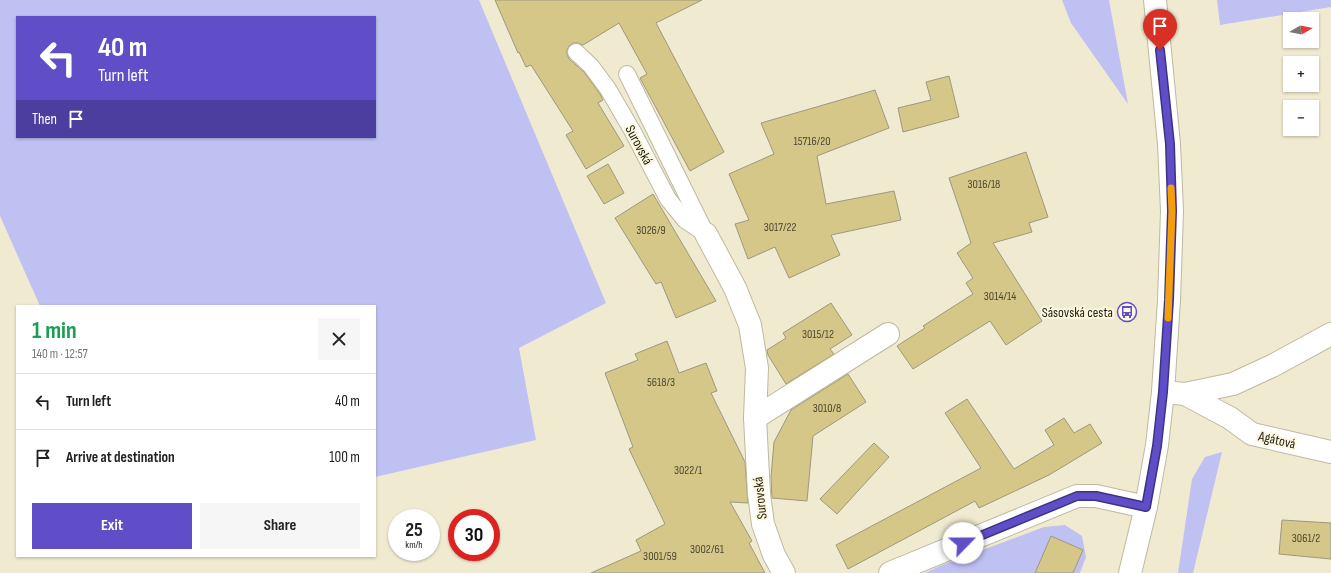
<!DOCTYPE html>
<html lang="en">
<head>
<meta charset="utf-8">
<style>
  body { margin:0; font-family:"Sofia Sans Condensed",sans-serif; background:#f6f6f6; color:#222; height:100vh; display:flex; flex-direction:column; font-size:15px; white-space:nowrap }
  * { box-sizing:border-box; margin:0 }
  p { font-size:13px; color:#767676 }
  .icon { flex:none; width:22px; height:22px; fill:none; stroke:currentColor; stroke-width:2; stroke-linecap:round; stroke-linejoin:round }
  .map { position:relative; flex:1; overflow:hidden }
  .drawer { position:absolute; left:16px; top:305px; width:360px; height:252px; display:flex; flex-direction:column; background:#fff; border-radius:0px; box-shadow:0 1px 3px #0004 }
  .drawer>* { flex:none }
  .banner { position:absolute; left:16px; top:16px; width:360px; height:122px; border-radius:0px; box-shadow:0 1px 3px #0004; background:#5f4ec7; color:#fff; overflow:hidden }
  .needle { width:26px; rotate:81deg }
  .controls { position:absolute; left:1283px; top:12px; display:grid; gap:8px }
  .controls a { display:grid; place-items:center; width:36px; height:36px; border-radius:0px; background:#fff; box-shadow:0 1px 3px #0004; font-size:20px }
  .speed { position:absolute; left:388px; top:509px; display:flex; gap:8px; font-size:20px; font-weight:700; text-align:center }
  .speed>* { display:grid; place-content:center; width:52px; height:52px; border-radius:50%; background:#fff; box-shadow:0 1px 3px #0004; line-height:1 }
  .speed small { font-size:10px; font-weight:400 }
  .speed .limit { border:6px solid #d22; background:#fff; color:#111 }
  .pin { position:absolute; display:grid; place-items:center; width:34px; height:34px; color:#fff; margin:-41px -17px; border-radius:50% 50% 50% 0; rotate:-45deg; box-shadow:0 0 4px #0007 }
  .pin .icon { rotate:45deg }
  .me { position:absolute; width:44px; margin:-22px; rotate:67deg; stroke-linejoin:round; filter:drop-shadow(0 0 3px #0008) }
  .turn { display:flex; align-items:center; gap:14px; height:84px; padding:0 16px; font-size:18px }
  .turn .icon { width:52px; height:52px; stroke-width:2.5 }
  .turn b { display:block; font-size:28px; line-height:34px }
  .then { display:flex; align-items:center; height:38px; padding:0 16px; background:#0003; gap:8px; font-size:15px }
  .round { display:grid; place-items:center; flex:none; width:42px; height:42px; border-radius:0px; background:#f6f6f6 }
  .overview { display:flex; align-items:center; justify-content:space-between; height:68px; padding:0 16px }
  h1 { font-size:24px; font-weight:700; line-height:30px; color:#1e9e55 }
  .cta { display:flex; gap:8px; margin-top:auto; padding:8px 16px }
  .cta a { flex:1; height:46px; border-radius:0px; background:#5f4ec7; color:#fff; font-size:16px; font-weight:700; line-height:46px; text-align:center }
  .cta a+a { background:#f6f6f6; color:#222 }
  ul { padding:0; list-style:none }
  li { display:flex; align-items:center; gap:12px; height:56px; padding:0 16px; border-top:1px solid #e0e0e0 }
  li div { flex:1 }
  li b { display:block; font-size:15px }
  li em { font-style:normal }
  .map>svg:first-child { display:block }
  .green { fill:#c0c1f3; fill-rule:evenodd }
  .building { fill:#d4c787; stroke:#9d9880 }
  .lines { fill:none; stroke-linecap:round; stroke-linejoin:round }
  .service-casing { stroke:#beb99f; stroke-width:18 }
  .minor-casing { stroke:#beb99f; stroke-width:24 }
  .tertiary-casing { stroke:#beb99f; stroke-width:24 }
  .service { stroke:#fff; stroke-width:16 }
  .minor { stroke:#fff; stroke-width:22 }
  .tertiary { stroke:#fff; stroke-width:22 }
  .route-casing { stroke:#3e3381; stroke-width:10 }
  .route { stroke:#5f4ec7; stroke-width:7 }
  .slow { stroke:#f59e0b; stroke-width:7 }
  .labels { text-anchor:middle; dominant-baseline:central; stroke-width:4; stroke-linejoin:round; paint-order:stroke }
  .number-label { font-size:12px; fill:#4e4932 }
  .street-label { font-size:14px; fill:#211f15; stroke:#fdf8dd }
  .poi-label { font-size:14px; fill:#211f15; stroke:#fdf8dd; text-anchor:end }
</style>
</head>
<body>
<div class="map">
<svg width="1331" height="573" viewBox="0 0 1331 573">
  <rect width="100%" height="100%" fill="#f0ead0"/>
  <!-- green -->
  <g class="green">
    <path d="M0 0H479L606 303 519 348 536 440 375 477V306H40L0 216ZM17 17H375V137H17Z"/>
    <path d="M1062 0H1109L1128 104 1071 23Z"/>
    <path d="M1217 0H1331V7L1220 25Z"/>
    <path d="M1222 452 1193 573H1178L1192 479 1205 457Z"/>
    <path d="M1065 525 1082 536 1086 557 1080 573H925L942 565 1044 527Z"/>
  </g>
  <!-- building -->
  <g class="building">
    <path d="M495 0H702L656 23 724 152 690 171 640 78 647 74 619 23 583 45 578 43H573L569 46 567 50V54L569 59 584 72 600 94 603 100 598 103 624 146 586 169 566 135 573 131 531 65 526 67 519 52 518 53Z"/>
    <path d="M949 76 959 117 903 132 898 108 931 100 926 82Z"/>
    <path d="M875 90 889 128 817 156 826 204 894 191 901 220 831 235 840 255 789 278 775 247 748 259 735 224 749 220 729 174 774 154 761 123Z"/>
    <path d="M1026 152 1048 217 1029 223 1032 232 993 243 1042 321 1006 345 990 321 913 369 897 346 925 328 923 326 973 294 966 283 973 278 957 253 971 243 949 178Z"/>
    <path d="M608 164 624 193 604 204 587 176Z"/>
    <path d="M653 194 716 301 676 318 661 282 656 284 615 218Z"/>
    <path d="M831 303 852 335 830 349 834 354 786 384 768 355 767 350 786 338 783 333Z"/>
    <path d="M667 341 679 373 706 363 717 391 711 393 745 462 748 503 730 502 752 541 749 543 765 573H591L641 551 636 540 665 524 629 449 633 447 605 373 638 360 635 354Z"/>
    <path d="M848 374 866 402 813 436 807 501 772 498 771 477 774 442 791 410Z"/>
    <path d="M967 399 1014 469 1054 445 1045 430 1064 418 1074 433 1090 424 1102 443 1049 475 979 508 975 501 848 569 836 545 981 468 945 413Z"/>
    <path d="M874 443 889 457 837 514 820 499Z"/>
    <path d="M1282 520 1331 523V559L1279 554Z"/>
    <path d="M1051 536 1083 550 1073 573H1035Z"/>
  </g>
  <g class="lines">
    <!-- service casing -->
    <g class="service-casing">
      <g id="service">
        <path d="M576 52 591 66 608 89 633 132 668 199 685 220 706 234"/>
        <path d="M627 74 706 234"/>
      </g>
    </g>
    <!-- minor casing -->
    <g class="minor-casing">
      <g id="minor">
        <path d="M706 234 735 288 750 325 757 368 755 418 759 494 763 524 774 555 784 573"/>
        <path d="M1163 392 1185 394 1233 384 1272 366 1331 334"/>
        <path d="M1185 394 1230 418 1252 434 1331 452"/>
        <path d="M755 418 888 334"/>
        <path d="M890 573 1077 496H1096L1146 507"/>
      </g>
    </g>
    <!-- tertiary casing -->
    <g class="tertiary-casing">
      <path id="tertiary" d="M1130 573 1146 507 1157 445 1163 392 1169 300 1172 211 1169 144 1155 0"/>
    </g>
    <!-- service -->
    <use href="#service" class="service"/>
    <!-- minor -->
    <use href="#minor" class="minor"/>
    <!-- tertiary -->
    <use href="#tertiary" class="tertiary"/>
  </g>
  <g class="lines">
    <!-- route casing -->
    <g class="route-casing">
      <path id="route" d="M963 543 1077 496H1096L1146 507 1157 446 1163 392 1169 300 1172 211 1170 144 1160 50"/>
    </g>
    <!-- route -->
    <use href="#route" class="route"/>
    <!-- slow -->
    <path class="slow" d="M1168 318 1172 211 1171 188"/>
  </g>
  <!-- icons -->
  <defs>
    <g id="bus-ring" transform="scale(1)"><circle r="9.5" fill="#fdf8dd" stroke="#5f4ec7" stroke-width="1.5"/><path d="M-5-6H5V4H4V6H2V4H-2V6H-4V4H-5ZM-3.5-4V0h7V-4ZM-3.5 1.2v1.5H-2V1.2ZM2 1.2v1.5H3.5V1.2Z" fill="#5f4ec7"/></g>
  </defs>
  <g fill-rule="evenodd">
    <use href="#bus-ring" x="1127" y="312"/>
  </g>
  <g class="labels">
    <!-- number labels -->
    <g class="number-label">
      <text x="812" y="141">15716/20</text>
      <text x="984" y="184">3016/18</text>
      <text x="780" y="227">3017/22</text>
      <text x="651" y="230">3026/9</text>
      <text x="1000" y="296">3014/14</text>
      <text x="818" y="334">3015/12</text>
      <text x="661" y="382">5618/3</text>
      <text x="827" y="408">3010/8</text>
      <text x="688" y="470">3022/1</text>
      <text x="1306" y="538">3061/2</text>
      <text x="707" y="549">3002/61</text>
      <text x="660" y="556">3001/59</text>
    </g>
    <!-- street labels -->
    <g class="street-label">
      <text transform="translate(639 145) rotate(62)">Surovská</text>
      <text transform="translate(1277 440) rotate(13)">Agátová</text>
      <text transform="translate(760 498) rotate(-96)">Surovská</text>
    </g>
    <!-- poi labels -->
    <g class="poi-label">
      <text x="1113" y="312">Sásovská cesta</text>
    </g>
  </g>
</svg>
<div class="controls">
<a><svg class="needle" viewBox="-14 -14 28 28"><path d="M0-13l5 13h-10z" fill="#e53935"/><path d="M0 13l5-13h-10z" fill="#767676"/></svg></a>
<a>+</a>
<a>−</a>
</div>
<div class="speed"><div>25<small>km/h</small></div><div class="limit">30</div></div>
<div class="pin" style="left:1160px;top:50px;background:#d93025"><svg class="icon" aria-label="arrive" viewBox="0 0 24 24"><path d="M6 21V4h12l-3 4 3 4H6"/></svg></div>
<svg class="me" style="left:963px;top:543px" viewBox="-20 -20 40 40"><circle r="19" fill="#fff"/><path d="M0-13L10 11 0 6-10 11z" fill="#5f4ec7"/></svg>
<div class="banner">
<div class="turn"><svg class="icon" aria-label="left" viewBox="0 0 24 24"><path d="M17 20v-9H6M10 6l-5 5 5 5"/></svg><div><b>40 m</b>Turn left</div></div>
<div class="then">Then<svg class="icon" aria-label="arrive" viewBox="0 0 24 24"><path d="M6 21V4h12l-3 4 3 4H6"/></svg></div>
</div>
<section class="drawer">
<div class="overview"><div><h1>1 min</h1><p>140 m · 12:57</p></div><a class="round"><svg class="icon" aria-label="close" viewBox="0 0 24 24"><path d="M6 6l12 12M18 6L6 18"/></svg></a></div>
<ul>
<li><svg class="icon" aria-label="left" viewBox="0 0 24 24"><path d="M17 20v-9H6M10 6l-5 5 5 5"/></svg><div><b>Turn left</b></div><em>40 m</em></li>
<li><svg class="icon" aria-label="arrive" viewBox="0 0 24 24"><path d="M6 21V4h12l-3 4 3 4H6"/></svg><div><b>Arrive at destination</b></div><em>100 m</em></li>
</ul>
<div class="cta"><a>Exit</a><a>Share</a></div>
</section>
</div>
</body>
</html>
